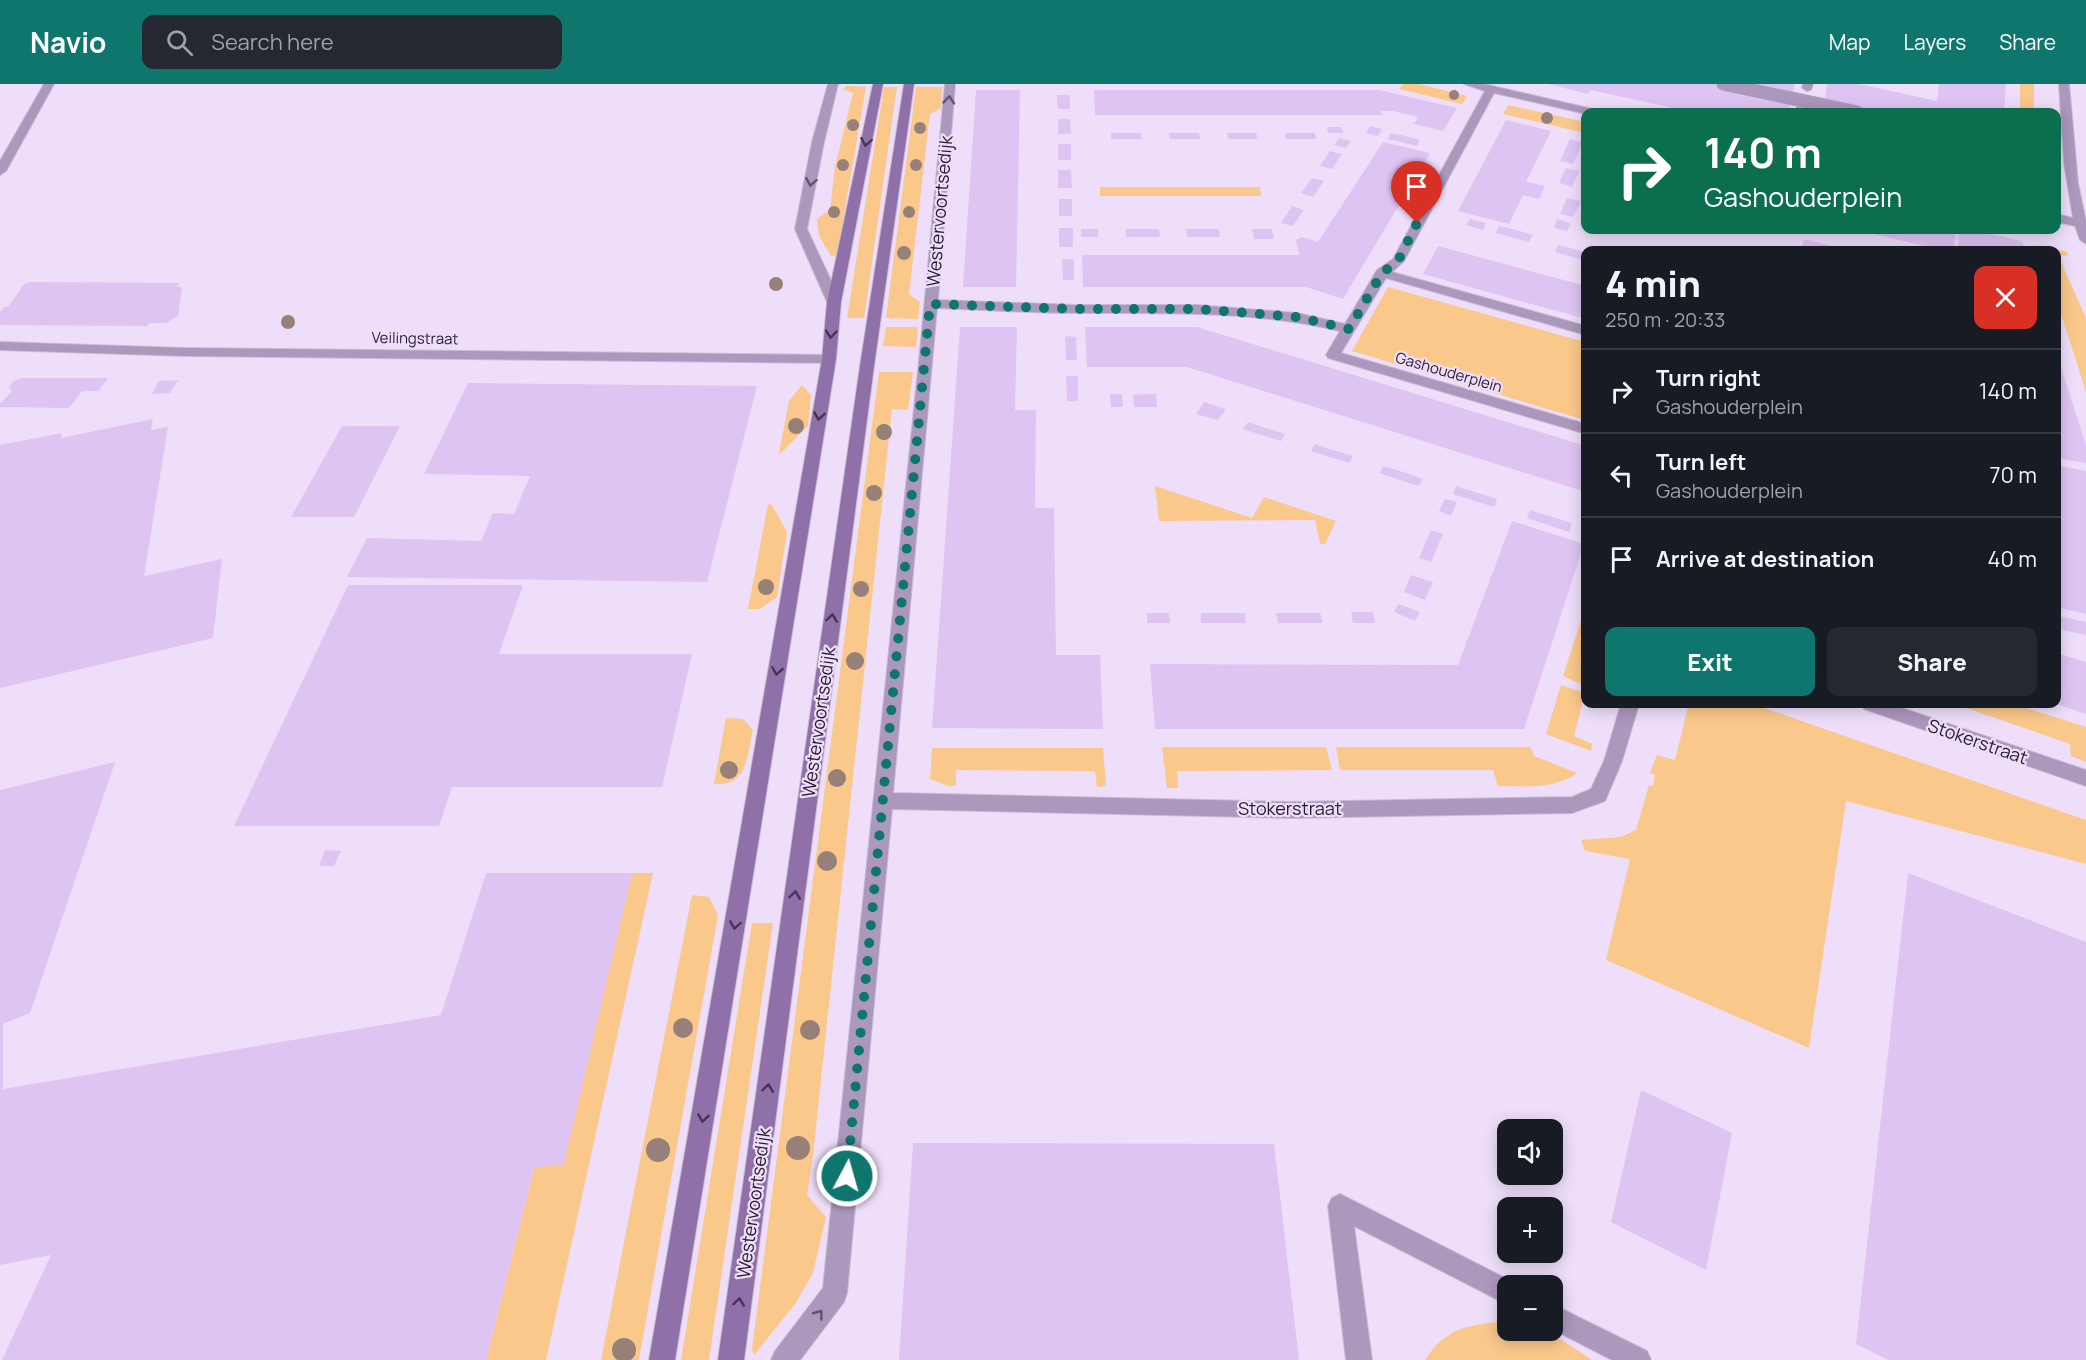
<!DOCTYPE html>
<html lang="en">
<head>
<meta charset="utf-8">
<style>
  body { margin:0; font-family:Manrope,sans-serif; background:#242831; color:#f1f3f6; height:100vh; display:flex; flex-direction:column; font-size:22px; white-space:nowrap }
  * { box-sizing:border-box; margin:0 }
  p { font-size:20px; color:#9ea1a6 }
  .icon { flex:none; width:33px; height:33px; fill:none; stroke:currentColor; stroke-width:2; stroke-linecap:round; stroke-linejoin:round }
  .map { position:relative; flex:1; overflow:hidden }
  .drawer { position:absolute; left:1581px; top:162px; width:480px; height:462px; display:flex; flex-direction:column; background:#171b24; border-radius:12px; box-shadow:0 3px 15px #0003 }
  .drawer>* { flex:none }
  .banner { position:absolute; left:1581px; top:24px; width:480px; height:126px; border-radius:12px; box-shadow:0 3px 15px #0003; background:#0b6e4f; color:#fff; overflow:hidden }
  .fabs { position:absolute; left:1497px; top:1035px; display:grid; gap:12px }
  .fabs a { display:grid; place-items:center; width:66px; height:66px; border-radius:12px; background:#171b24; box-shadow:0 3px 15px #0003; font-size:30px }
  .pin { position:absolute; display:grid; place-items:center; width:51px; height:51px; color:#fff; margin:-62px -26px; border-radius:50% 50% 50% 0; rotate:-45deg; box-shadow:0 0 6px #0007 }
  .pin .icon { rotate:45deg }
  .me { position:absolute; width:66px; margin:-33px; rotate:6deg; stroke-linejoin:round; filter:drop-shadow(0 0 4px #0008) }
  .turn { display:flex; align-items:center; gap:21px; height:126px; padding:0 24px; font-size:27px }
  .turn .icon { width:78px; height:78px; stroke-width:2.5 }
  .turn b { display:block; font-size:42px; line-height:51px }
  .round { display:grid; place-items:center; flex:none; width:63px; height:63px; border-radius:12px; background:#242831 }
  .overview { display:flex; align-items:center; justify-content:space-between; height:102px; padding:0 24px }
  h1 { font-size:36px; font-weight:800; line-height:45px }
  .cta { display:flex; gap:12px; margin-top:auto; padding:12px 24px }
  .cta a { flex:1; height:69px; border-radius:12px; background:#0f766e; color:#fff; font-size:24px; font-weight:800; line-height:69px; text-align:center }
  .cta a+a { background:#242831; color:#f1f3f6 }
  ul { padding:0; list-style:none }
  li { display:flex; align-items:center; gap:18px; height:84px; padding:0 24px; border-top:2px solid #363941 }
  li div { flex:1 }
  li b { display:block; font-size:22px }
  li em { font-style:normal }
  header { display:flex; align-items:center; gap:36px; box-sizing:border-box; height:84px; padding:0 30px; background:#0f766e; color:#fff }
  header strong { font-size:28px }
  nav { display:flex; gap:33px; margin-inline-start:auto; font-size:21px }
  .search { width:420px; height:54px; background:#242831; display:flex; align-items:center; gap:15px; box-sizing:border-box; padding:0 21px; border-radius:12px; color:#9ea1a6; font-size:22px }
  .map>svg:first-child { display:block }
  .green { fill:#fbc88b }
  .building { fill:#dec4f3 }
  .lines { fill:none; stroke-linecap:round; stroke-linejoin:round }
  .street-casing { stroke:#cabbd5; stroke-width:2 }
  .secondary-casing { stroke:#cabbd5; stroke-width:2 }
  .street { fill:#ac97bd; fill-rule:evenodd }
  .secondary { fill:#9070a8; fill-rule:evenodd }
  .street-bridge-casing { stroke:#cabbd5; stroke-width:14; stroke-linecap:butt }
  .street-bridge { stroke:#ac97bd; stroke-width:13 }
  .tree { fill:#978077 }
  .oneway { stroke:#62536e }
  .oneway2 { stroke:#463552 }
  .route { stroke:#0f766e; stroke-width:10; stroke-dasharray:0 18 }
  .labels { text-anchor:middle; dominant-baseline:central; stroke-width:4.5; stroke-linejoin:round; paint-order:stroke }
  .far-street-label { font-size:15px; fill:#261c2d; stroke:#eedefa }
  .street-label { font-size:18px; fill:#261c2d; stroke:#eedefa }
</style>
</head>
<body>
<header>
<strong>Navio</strong>
<div class="search"><svg class="icon" aria-label="search" viewBox="0 0 24 24"><circle cx="10" cy="10" r="6"/><path d="M15 15l6 6"/></svg>Search here</div>
<nav><a>Map</a><a>Layers</a><a>Share</a></nav>
</header>
<div class="map">
<svg width="2086" height="1276" viewBox="0 0 2086 1276">
  <rect width="100%" height="100%" fill="#eedefa"/>
  <!-- green -->
  <g class="green">
    <path d="M1403 0H1419L1467 12 1462 20 1399 5Z"/>
    <rect x="2020" y="0" width="14" height="28"/>
    <path d="M846 2 866 3 837 171 831 172 819 152 817 135 830 125 835 83 853 9 843 5Z"/>
    <path d="M884 3H897L864 234H847Z"/>
    <path d="M916 3H942L941 24 930 30 909 210 920 218 918 235 886 234Z"/>
    <path d="M1508 21 1585 38V49L1503 30Z"/>
    <path d="M1100 103H1260L1261 112H1100Z"/>
    <path d="M2038 161 2067 168 2068 172 2058 171 2086 234V308L2057 217 2056 166H2040Z"/>
    <path d="M1388 203 1585 258V336L1352 267Z"/>
    <path d="M886 243H918L916 263 883 262Z"/>
    <path d="M879 288H913L908 326 892 325 813 1071 807 1111 826 1133 813 1189 795 1220 754 1271 752 1265Z"/>
    <path d="M802 301 811 311 808 342 780 370 779 369 789 317Z"/>
    <path d="M1155 402 1252 434 1264 413 1336 437 1325 460H1320L1315 436 1159 437Z"/>
    <path d="M768 420 772 421 787 448 777 513 760 525H748Z"/>
    <path d="M1585 524V602L1563 592Z"/>
    <path d="M1561 601 1585 609 1574 652 1592 660 1591 667 1546 650Z"/>
    <path d="M1692 620H1753L2086 736V780L1846 717 1809 964 1606 876 1630 775 1585 767 1581 756 1621 753 1636 746 1649 701 1653 702 1655 691 1650 689 1657 671 1675 676 1688 623Z"/>
    <path d="M1955 620H2014L2086 643V678L2071 672 2070 660Z"/>
    <path d="M726 634 743 635 753 646C747 671 748 703 714 700Z"/>
    <path d="M1162 663H1326L1332 686 1177 687 1178 704H1167Z"/>
    <path d="M1336 663H1530L1534 672 1577 689C1554 706 1525 702 1498 702L1493 686H1340Z"/>
    <path d="M932 664H1103L1106 702 1097 703 1095 687 956 686V702H948L930 695Z"/>
    <path d="M632 789H653L546 1276H486L534 1084 559 1080 563 1082Z"/>
    <path d="M692 811 709 813 718 831 639 1276H601Z"/>
    <path d="M752 839H773L709 1276H681Z"/>
    <path d="M1507 1237 1508 1246C1552 1246 1556 1252 1592 1276H1425C1447 1242 1470 1241 1507 1237Z"/>
  </g>
  <!-- building -->
  <g class="building">
    <path d="M1548 0H1795L1788 28H1692L1590 6 1588 10Z"/>
    <path d="M1827 0H1859L1937 17 1939 0H2006L2004 28H1823Z"/>
    <path d="M976 6H1020L1016 203H963Z"/>
    <path d="M1094 6H1379L1457 24 1443 47 1414 40 1418 33 1393 27H1381L1382 31H1095Z"/>
    <path d="M1057 11H1070V25H1058Z"/>
    <path d="M1058 35H1070L1071 50H1058Z"/>
    <path d="M1506 36 1551 47 1526 98 1545 102 1539 115 1523 111 1509 140 1458 127Z"/>
    <path d="M1370 42 1382 45 1378 52 1366 49Z"/>
    <path d="M1327 43H1341L1344 49H1328Z"/>
    <path d="M1111 49H1141L1142 55H1111Z"/>
    <path d="M1169 49H1199L1200 55H1170Z"/>
    <path d="M1227 49H1256L1258 55H1228Z"/>
    <path d="M1285 49H1315L1316 55H1286Z"/>
    <path d="M1391 49 1406 52 1420 56 1417 62 1388 55Z"/>
    <path d="M1339 54 1351 57 1346 64 1334 61Z"/>
    <path d="M1570 55 1583 58 1573 80 1560 77Z"/>
    <path d="M1383 58 1430 69 1343 215 1306 203H1083L1082 171H1299L1296 156 1302 153 1318 158Z"/>
    <rect x="1058" y="60" width="13" height="16"/>
    <path d="M1330 67 1342 70 1332 85 1320 82Z"/>
    <path d="M1566 84 1579 87 1572 103 1559 99Z"/>
    <path d="M1058 86H1071L1072 104H1058Z"/>
    <path d="M1312 94 1324 97 1313 113 1301 109Z"/>
    <path d="M1567 114 1581 117 1573 133 1560 130Z"/>
    <rect x="1059" y="115" width="13" height="17"/>
    <path d="M1292 122 1304 126 1293 142 1281 139Z"/>
    <path d="M1470 135 1486 139 1483 146 1466 141Z"/>
    <path d="M1557 135 1571 139 1567 147 1554 144Z"/>
    <path d="M1499 142 1516 146 1533 151 1529 158 1496 149Z"/>
    <rect x="1059" y="144" width="14" height="19"/>
    <rect x="1081" y="145" width="17" height="8"/>
    <path d="M1126 145H1159L1160 153H1126Z"/>
    <path d="M1186 145H1219L1220 153H1187Z"/>
    <path d="M1252 145H1272L1274 155H1254Z"/>
    <path d="M1858 146H1956L1954 166H1941Z"/>
    <path d="M1959 146H1972L2022 157 2025 166H1958Z"/>
    <path d="M1804 155 1840 164V166H1822L1802 162Z"/>
    <path d="M1558 161 1586 168V177L1555 168Z"/>
    <path d="M1438 162 1586 202V235L1423 190Z"/>
    <path d="M1062 175 1074 176V196H1063Z"/>
    <path d="M30 198 179 199 177 202 182 204 178 232 166 239H149L147 242 0 241V228L4 223H8L24 200Z"/>
    <path d="M960 243H1017L1015 326H1036L1035 424H1054L1056 571H1100L1103 645 932 644Z"/>
    <path d="M1085 243H1197L1586 362V408L1187 283H1087Z"/>
    <path d="M1065 252 1076 253 1077 276H1066Z"/>
    <path d="M2056 268 2086 361V379L2056 374Z"/>
    <path d="M1066 292H1078V317H1067Z"/>
    <path d="M22 294H108L98 307H82L69 324 0 323V320L12 307 9 303 14 297Z"/>
    <path d="M178 296 170 309 152 310 159 297Z"/>
    <path d="M468 299 757 302 707 498 347 493 367 454 481 457 493 429 514 430 530 392 424 390Z"/>
    <path d="M1110 310H1122L1123 323H1111Z"/>
    <path d="M1145 310H1156L1157 323H1134L1133 311Z"/>
    <path d="M1204 318 1226 325 1218 336 1196 330Z"/>
    <path d="M153 335 151 346 168 343 144 492 222 475 213 554 0 604V361L62 349 61 354Z"/>
    <path d="M1248 338 1266 344 1285 350 1281 357 1243 345Z"/>
    <path d="M342 342H400L354 433H291Z"/>
    <path d="M1315 360 1333 366 1353 372 1349 379 1311 367Z"/>
    <path d="M2056 381 2086 387V530L2056 523Z"/>
    <path d="M1383 382 1403 388 1423 395 1419 402 1400 396 1380 389Z"/>
    <path d="M1456 402 1497 415 1494 423 1453 410Z"/>
    <path d="M1445 415 1457 418 1451 432 1439 427Z"/>
    <path d="M1530 426 1572 439 1569 448 1527 434Z"/>
    <path d="M1512 437 1584 460 1524 645H1155L1150 580 1458 581Z"/>
    <path d="M1431 446 1443 450 1431 478 1419 474Z"/>
    <path d="M1411 491 1433 498 1425 516 1404 508Z"/>
    <path d="M348 501H523L499 570H692L662 703H452L439 742H234Z"/>
    <path d="M1398 520 1420 528 1415 537 1394 528Z"/>
    <path d="M1351 528H1373L1375 539H1353Z"/>
    <path d="M1147 529H1169L1170 539H1147Z"/>
    <path d="M1201 529H1245L1246 539H1201Z"/>
    <path d="M1276 529H1320L1323 539H1278Z"/>
    <path d="M2059 532 2086 538V551L2062 546Z"/>
    <path d="M2056 569 2086 578V630L2056 620Z"/>
    <path d="M115 678 30 929 3 940V1005L441 931 486 789H632L563 1083 559 1080 534 1084 486 1276H2L51 1171 0 1181V706Z"/>
    <path d="M325 766 341 767 334 782H319Z"/>
    <path d="M1908 789 2086 858V1276H1888L1856 1260Z"/>
    <path d="M1641 1006 1732 1049 1706 1186 1611 1138Z"/>
    <path d="M913 1059 1274 1060 1299 1276H899Z"/>
  </g>
  <g class="lines">
    <!-- street casing -->
    <g class="street-casing">
      <g id="street">
        <path d="M44 0H54L6 87 0 91V77Z"/>
        <path d="M828 0H838L824 58 807 145 841 218 834 222 827 218 795 145 812 58Z"/>
        <path d="M945 0H955L938 216 1076 221H1197L1297 229 1345 240 1377 186 1393 175 1485 7 1464 0H1484L1597 26 1598 28 1586 30 1494 9 1404 177 1392 188 1586 242V251L1386 194 1341 269 1586 340V350L1328 274 1326 271 1340 247C1255 227 1167 229 1080 229 1032 229 985 226 937 224L893 709 1290 718 1572 713 1591 705 1604 677 1621 620H1639L1622 677 1605 717 1572 729 1290 734 892 725 847 1209 844 1218 800 1276H771L775 1267 823 1204 920 267Z"/>
        <path d="M1803 0H1813L1811 6 1807 7 1802 4Z"/>
        <path d="M2059 0H2069L2078 99 2086 138V160L2080 156 2075 142 2056 138V130L2073 134 2064 79Z"/>
        <path d="M1802 20 1808 23 1805 28H1795L1798 21Z"/>
        <path d="M0 258 185 264 829 271 836 275 829 279 185 272 0 266Z"/>
        <path d="M1861 620H1890L2086 686V702L1864 625Z"/>
        <path d="M1340 1110 1517 1200 1508 1202V1221L1354 1142 1372 1276H1346L1328 1122 1332 1114Z"/>
        <path d="M1552 1220 1647 1267 1651 1276H1612L1552 1245Z"/>
      </g>
    </g>
    <!-- secondary casing -->
    <g class="secondary-casing">
      <g id="secondary">
        <path d="M873 0H883L841 218 836 275 675 1276H649L822 275 827 218Z"/>
        <path d="M904 0H914L874 282 744 1276H718L860 282Z"/>
      </g>
    </g>
    <!-- street -->
    <use href="#street" class="street"/>
    <!-- secondary -->
    <use href="#secondary" class="secondary"/>
    <!-- street-bridge casing -->
    <g class="street-bridge-casing">
      <path id="street-bridge" d="M1723 0 1857 28"/>
    </g>
    <!-- street-bridge -->
    <use href="#street-bridge" class="street-bridge"/>
  </g>
  <!-- trees -->
  <g class="tree">
    <circle cx="1454" cy="11" r="5"/>
    <circle cx="1547" cy="34" r="6"/>
    <circle cx="853" cy="41" r="6"/>
    <circle cx="920" cy="44" r="6"/>
    <circle cx="843" cy="81" r="6"/>
    <circle cx="916" cy="81" r="6"/>
    <circle cx="834" cy="128" r="6"/>
    <circle cx="909" cy="128" r="6"/>
    <circle cx="904" cy="169" r="7"/>
    <circle cx="776" cy="200" r="7"/>
    <circle cx="288" cy="238" r="7"/>
    <circle cx="796" cy="342" r="8"/>
    <circle cx="884" cy="348" r="8"/>
    <circle cx="874" cy="409" r="8"/>
    <circle cx="766" cy="503" r="8"/>
    <circle cx="861" cy="505" r="8"/>
    <circle cx="855" cy="577" r="9"/>
    <circle cx="729" cy="686" r="9"/>
    <circle cx="837" cy="694" r="9"/>
    <circle cx="827" cy="777" r="10"/>
    <circle cx="683" cy="944" r="10"/>
    <circle cx="810" cy="946" r="10"/>
    <circle cx="798" cy="1064" r="12"/>
    <circle cx="658" cy="1066" r="12"/>
    <circle cx="624" cy="1266" r="12"/>
  </g>
  <!-- one-way arrows -->
  <defs><path id="oneway-chevron" d="M-2-3.5L2.5 0L-2 3.5" fill="none" stroke-width="1.6" stroke-linecap="round" stroke-linejoin="round" transform="scale(1.5)"/></defs>
  <g class="oneway">
    <use href="#oneway-chevron" transform="translate(949 16) rotate(-85)"/>
    <use href="#oneway-chevron" transform="translate(811 98) rotate(100)"/>
    <use href="#oneway-chevron" transform="translate(819 1230) rotate(-53)"/>
  </g>
  <g class="oneway2">
    <use href="#oneway-chevron" transform="translate(866 58) rotate(101)"/>
    <use href="#oneway-chevron" transform="translate(831 250) rotate(95)"/>
    <use href="#oneway-chevron" transform="translate(819 332) rotate(99)"/>
    <use href="#oneway-chevron" transform="translate(832 534) rotate(-82)"/>
    <use href="#oneway-chevron" transform="translate(777 587) rotate(99)"/>
    <use href="#oneway-chevron" transform="translate(795 811) rotate(-82)"/>
    <use href="#oneway-chevron" transform="translate(735 841) rotate(99)"/>
    <use href="#oneway-chevron" transform="translate(768 1004) rotate(-82)"/>
    <use href="#oneway-chevron" transform="translate(703 1034) rotate(99)"/>
    <use href="#oneway-chevron" transform="translate(739 1218) rotate(-82)"/>
  </g>
  <g class="lines">
    <!-- route -->
    <path class="route" d="M847 1092 930 220 1076 225H1197L1297 233 1349 245 1382 189 1398 177 1417 139"/>
  </g>
  <g class="labels">
    <!-- far-street labels -->
    <g class="far-street-label">
      <text transform="translate(415 254) rotate(1)">Veilingstraat</text>
      <text transform="translate(1449 288) rotate(16)">Gashouderplein</text>
    </g>
    <!-- street labels -->
    <g class="street-label">
      <text transform="translate(939 127) rotate(-85)">Westervoortsedijk</text>
      <text transform="translate(818 638) rotate(-82)">Westervoortsedijk</text>
      <text transform="translate(1978 657) rotate(19)">Stokerstraat</text>
      <text x="1290" y="724">Stokerstraat</text>
      <text transform="translate(753 1119) rotate(-82)">Westervoortsedijk</text>
    </g>
  </g>
</svg>
<div class="fabs">
<a><svg class="icon" aria-label="sound" viewBox="0 0 24 24"><path d="M4 9h4l5-4v14l-5-4H4zM17 9q2 3 0 6"/></svg></a>
<a>+</a>
<a>−</a>
</div>
<div class="pin" style="left:1417px;top:139px;background:#d93025"><svg class="icon" aria-label="arrive" viewBox="0 0 24 24"><path d="M6 21V4h12l-3 4 3 4H6"/></svg></div>
<svg class="me" style="left:847px;top:1092px" viewBox="-20 -20 40 40"><circle r="17" fill="#0f766e" stroke="#fff" stroke-width="3"/><path d="M0-11L8 9 0 5-8 9z" fill="#fff"/></svg>
<div class="banner">
<div class="turn"><svg class="icon" aria-label="right" viewBox="0 0 24 24"><path d="M7 20v-9h11M14 6l5 5-5 5"/></svg><div><b>140 m</b>Gashouderplein</div></div>
</div>
<section class="drawer">
<div class="overview"><div><h1>4 min</h1><p>250 m · 20:33</p></div><a class="round" style="background:#d93025;color:#fff"><svg class="icon" aria-label="close" viewBox="0 0 24 24"><path d="M6 6l12 12M18 6L6 18"/></svg></a></div>
<ul>
<li><svg class="icon" aria-label="right" viewBox="0 0 24 24"><path d="M7 20v-9h11M14 6l5 5-5 5"/></svg><div><b>Turn right</b><p>Gashouderplein</p></div><em>140 m</em></li>
<li><svg class="icon" aria-label="left" viewBox="0 0 24 24"><path d="M17 20v-9H6M10 6l-5 5 5 5"/></svg><div><b>Turn left</b><p>Gashouderplein</p></div><em>70 m</em></li>
<li><svg class="icon" aria-label="arrive" viewBox="0 0 24 24"><path d="M6 21V4h12l-3 4 3 4H6"/></svg><div><b>Arrive at destination</b></div><em>40 m</em></li>
</ul>
<div class="cta"><a>Exit</a><a>Share</a></div>
</section>
</div>
</body>
</html>
